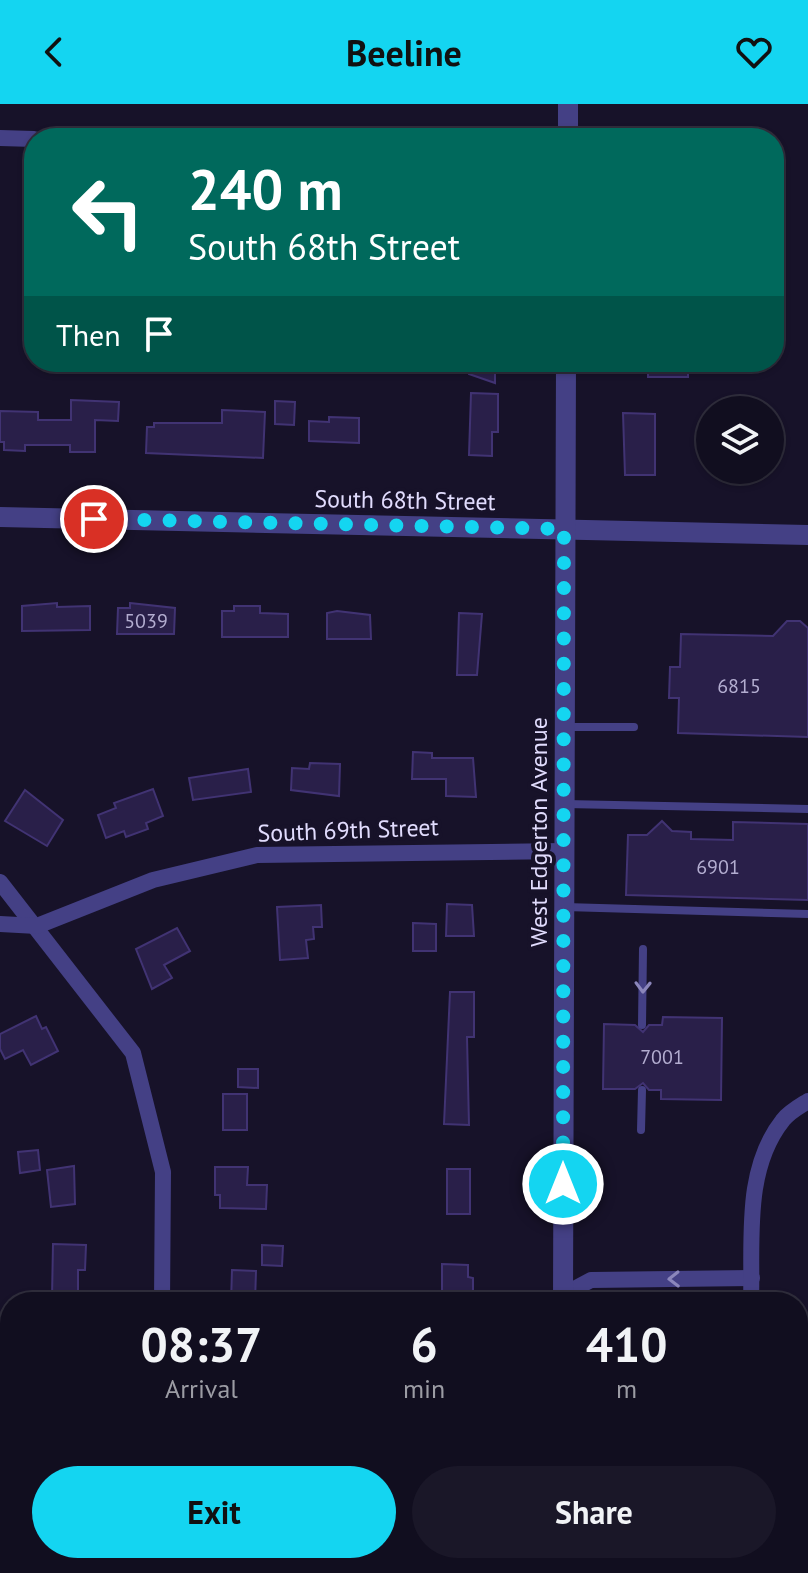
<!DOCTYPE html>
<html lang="en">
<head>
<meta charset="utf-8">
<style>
  body { margin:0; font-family:"PT Sans",sans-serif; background:#1a1728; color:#f1f3f6; height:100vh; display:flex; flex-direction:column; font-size:30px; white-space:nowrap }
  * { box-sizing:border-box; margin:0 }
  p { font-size:26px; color:#9c9ca4 }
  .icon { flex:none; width:44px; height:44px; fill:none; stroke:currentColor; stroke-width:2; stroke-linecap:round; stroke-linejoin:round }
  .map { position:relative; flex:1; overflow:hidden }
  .details { position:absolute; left:0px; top:1188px; width:808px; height:282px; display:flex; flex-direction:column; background:#110e1f; border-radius:32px 32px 0 0; box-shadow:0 2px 6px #0004,0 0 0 2px #302e3d }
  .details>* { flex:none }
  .top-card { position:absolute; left:24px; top:24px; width:760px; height:244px; border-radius:32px; box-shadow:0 2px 6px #0004,0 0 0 2px #302e3d; background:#00695c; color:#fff; overflow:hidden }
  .fabs { position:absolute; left:696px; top:292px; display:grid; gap:16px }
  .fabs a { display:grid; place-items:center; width:88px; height:88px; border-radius:50%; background:#110e1f; box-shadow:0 2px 6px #0004,0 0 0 2px #302e3d; font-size:40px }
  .pin { position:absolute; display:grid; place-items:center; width:68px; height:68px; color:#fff; margin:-34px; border:4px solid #fff; border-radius:50%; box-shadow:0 2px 8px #0007 }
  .me { position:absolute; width:88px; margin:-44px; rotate:0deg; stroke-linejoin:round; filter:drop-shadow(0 0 6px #0008) }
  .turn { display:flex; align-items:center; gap:28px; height:168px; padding:0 32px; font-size:36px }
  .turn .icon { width:104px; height:104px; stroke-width:2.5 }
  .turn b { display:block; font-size:56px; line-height:68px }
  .then { display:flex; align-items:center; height:76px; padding:0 32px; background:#0003; gap:16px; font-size:30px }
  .eta { display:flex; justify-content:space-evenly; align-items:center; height:136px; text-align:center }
  .eta b { font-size:48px; font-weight:700; line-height:56px }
  .cta { display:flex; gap:16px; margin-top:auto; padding:16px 32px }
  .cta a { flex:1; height:92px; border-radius:48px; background:#14d5f1; color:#111; font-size:32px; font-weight:700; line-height:92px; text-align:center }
  .cta a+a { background:#1a1728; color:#f1f3f6 }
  header { display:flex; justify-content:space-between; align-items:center; height:104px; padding:0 32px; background:#14d5f1; color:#111; font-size:36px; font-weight:700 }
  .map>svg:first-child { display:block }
  .building { fill:#291f49; stroke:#413373; stroke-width:2 }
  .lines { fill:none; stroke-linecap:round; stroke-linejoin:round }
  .service { stroke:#444085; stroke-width:8 }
  .minor { stroke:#444085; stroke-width:16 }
  .tertiary { stroke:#444085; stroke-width:20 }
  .oneway { stroke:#8b86bb }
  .route { stroke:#14d5f1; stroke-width:14; stroke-dasharray:0 25.2 }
  .labels { text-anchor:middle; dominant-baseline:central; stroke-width:8; stroke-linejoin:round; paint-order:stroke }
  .number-label { font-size:20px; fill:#b3add0 }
  .street-label { font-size:24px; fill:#e1dcfd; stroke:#171229 }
</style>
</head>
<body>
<header><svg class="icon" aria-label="back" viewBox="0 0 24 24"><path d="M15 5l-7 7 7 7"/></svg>Beeline<svg class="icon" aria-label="heart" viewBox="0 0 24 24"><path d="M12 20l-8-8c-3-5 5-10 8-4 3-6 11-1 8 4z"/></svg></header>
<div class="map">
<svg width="808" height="1469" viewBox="0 0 808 1469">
  <rect width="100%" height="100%" fill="#171229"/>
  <!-- building -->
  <g class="building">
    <path d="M469 258H495V279L469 270Z"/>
    <rect x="648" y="258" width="40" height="15"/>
    <path d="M471 289 498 290V328H492V352L469 351Z"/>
    <path d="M71 296 119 298 118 317 95 316V348H70V341H25V347L4 346V338H0V307L38 308V316H71Z"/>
    <path d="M275 297 295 298 294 321 275 320Z"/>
    <path d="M222 306 265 308 263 354 146 349 147 323H154V319H222Z"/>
    <path d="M623 309 655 310V371H625Z"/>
    <path d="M329 313 359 314V339L309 337V317L329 318Z"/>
    <path d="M57 499V503L90 502V526L22 527V502Z"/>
    <path d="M130 499 175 504 174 530H117L118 504H130Z"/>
    <path d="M234 502H260V509L288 510V533H222V507H234Z"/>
    <path d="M337 507 370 511 371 535H327V509Z"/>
    <path d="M459 509 482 510 477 571H457Z"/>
    <path d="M787 517H800L808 524V633L678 629 679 594H669L670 563H680L681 530 773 532Z"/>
    <path d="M413 648 432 649V654H473L476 693 446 692V675H412Z"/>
    <path d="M310 659 340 660 339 692 291 686 292 664 309 665Z"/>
    <path d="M248 665 251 688 193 696 189 674Z"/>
    <path d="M153 685 163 712 146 719 148 725 126 733 124 727 106 734 98 711 116 704 114 699Z"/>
    <path d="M25 686 63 716 47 742 5 717Z"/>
    <path d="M662 717 672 727 691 728V735L733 736V718L808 720V796L626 791 628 731H647Z"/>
    <path d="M447 800 472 801 474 832H446Z"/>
    <path d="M321 801 322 823H313L314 835 306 836 308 854 280 856 277 803Z"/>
    <path d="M413 819 436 820V847H413Z"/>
    <path d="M177 824 190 847 164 861 172 874 152 885 136 845Z"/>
    <path d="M450 888H474V933H467L469 1021 444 1020Z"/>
    <path d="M36 912 42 925 46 923 58 947 31 961 23 946 5 955 0 945V930Z"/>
    <path d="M663 913 722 914 721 996 661 995V986H649L643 979 635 985H603L604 920 635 921 643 928 649 921H662Z"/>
    <path d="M238 965H258V984L238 983Z"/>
    <rect x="223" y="990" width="24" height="36"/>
    <path d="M38 1046 40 1066 20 1069 18 1048Z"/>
    <path d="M74 1062 75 1100 51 1103 47 1066Z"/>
    <path d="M215 1063H248L247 1081H267L266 1105 220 1104V1091H215Z"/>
    <rect x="447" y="1065" width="23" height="45"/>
    <path d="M53 1140 86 1141 85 1166H78V1194H52Z"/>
    <path d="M262 1141 283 1142 282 1162 262 1161Z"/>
    <path d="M442 1160 468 1161V1173L473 1174V1198H442Z"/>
    <path d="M232 1166 256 1167 255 1198H231Z"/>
  </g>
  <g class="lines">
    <!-- service -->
    <g class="service">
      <path d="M565 623H634"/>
      <path d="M565 700 808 705"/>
      <path d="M565 803 808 810"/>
      <path d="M642 921 643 845"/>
      <path d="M641 1026 642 986"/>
      <path d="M798 1424 808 1429"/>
    </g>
    <!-- minor -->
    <g class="minor">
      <path d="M0 34 34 35"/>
      <path d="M0 778 133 949 163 1068 162 1198"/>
      <path d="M0 820 37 822 153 776 257 751 564 747"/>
      <path d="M563 1191 591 1176 752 1174"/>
      <path d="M751 1198C753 1138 743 1066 783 1016 789 1008 800 1002 808 997"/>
      <path d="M160 1469V1460"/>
      <path d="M668 1469 672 1460"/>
    </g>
    <!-- tertiary -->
    <g class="tertiary">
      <path d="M568 34V0"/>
      <path d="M0 413 808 431"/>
      <path d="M563 1198 566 258"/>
      <path d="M562 1469V1460"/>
    </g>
  </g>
  <!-- one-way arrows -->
  <defs><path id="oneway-chevron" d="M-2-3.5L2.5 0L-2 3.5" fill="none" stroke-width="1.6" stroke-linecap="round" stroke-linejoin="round" transform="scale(2)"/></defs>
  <g class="oneway">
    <use href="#oneway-chevron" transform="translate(643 883) rotate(91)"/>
    <use href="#oneway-chevron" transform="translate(674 1175) rotate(179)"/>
  </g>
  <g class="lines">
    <!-- route -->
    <path class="route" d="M94 415 564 425 563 1080"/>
  </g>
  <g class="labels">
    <!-- number labels -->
    <g class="number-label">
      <text x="146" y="517">5039</text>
      <text x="739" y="582">6815</text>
      <text x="718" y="763">6901</text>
      <text x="662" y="953">7001</text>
    </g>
    <!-- street labels -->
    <g class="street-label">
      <text transform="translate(405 396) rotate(1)">South 68th Street</text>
      <text transform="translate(348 726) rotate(-2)">South 69th Street</text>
      <text transform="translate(538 728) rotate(-90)">West Edgerton Avenue</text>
    </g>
  </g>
</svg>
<div class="fabs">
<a><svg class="icon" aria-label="layers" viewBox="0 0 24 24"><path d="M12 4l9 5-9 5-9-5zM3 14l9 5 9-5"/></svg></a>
</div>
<div class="pin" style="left:94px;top:415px;background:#d93025"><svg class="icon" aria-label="arrive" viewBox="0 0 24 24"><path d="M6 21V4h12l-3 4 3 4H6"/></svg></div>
<svg class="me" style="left:563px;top:1080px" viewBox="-20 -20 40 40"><circle r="17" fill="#14d5f1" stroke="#fff" stroke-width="3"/><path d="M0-11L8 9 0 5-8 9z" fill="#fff"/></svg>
<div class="top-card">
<div class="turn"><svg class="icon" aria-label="left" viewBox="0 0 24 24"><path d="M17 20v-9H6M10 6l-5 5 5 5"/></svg><div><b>240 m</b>South 68th Street</div></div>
<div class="then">Then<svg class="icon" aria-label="arrive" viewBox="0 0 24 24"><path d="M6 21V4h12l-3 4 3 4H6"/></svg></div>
</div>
<section class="details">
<div class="eta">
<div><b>08:37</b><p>Arrival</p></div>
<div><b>6</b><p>min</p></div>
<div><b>410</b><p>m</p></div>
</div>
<div class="cta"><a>Exit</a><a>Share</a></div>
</section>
</div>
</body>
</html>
